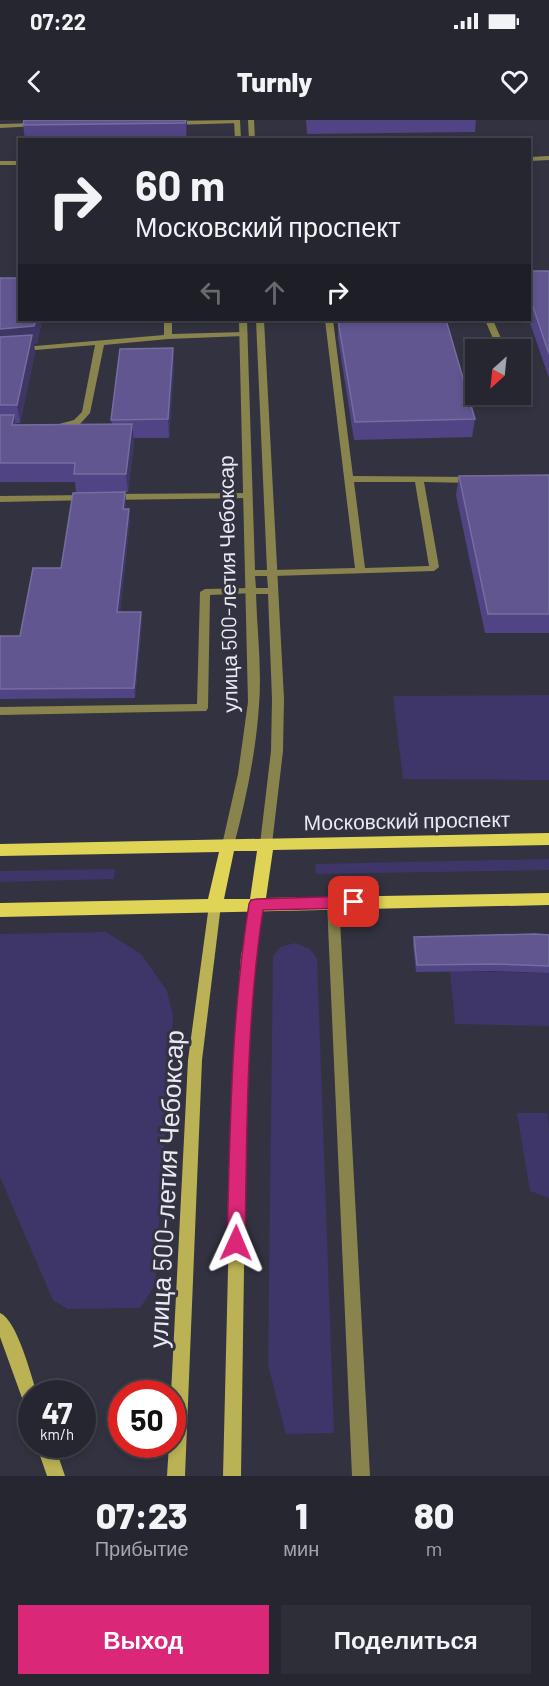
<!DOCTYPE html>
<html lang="ru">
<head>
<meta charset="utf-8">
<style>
  body { margin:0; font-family:Barlow,sans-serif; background:#2e2e38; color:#f1f3f6; height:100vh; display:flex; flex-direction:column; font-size:22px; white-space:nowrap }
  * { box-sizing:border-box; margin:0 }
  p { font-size:20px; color:#a4a5ab }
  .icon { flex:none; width:33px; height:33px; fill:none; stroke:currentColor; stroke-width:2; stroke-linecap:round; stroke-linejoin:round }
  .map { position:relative; height:1356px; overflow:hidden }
  .details { display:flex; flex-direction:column; background:#262630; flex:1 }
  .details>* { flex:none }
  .top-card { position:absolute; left:18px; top:18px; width:513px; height:183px; border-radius:0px; box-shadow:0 3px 9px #0003,0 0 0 2px #42434c; background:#262630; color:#f1f3f6; overflow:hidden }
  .needle { width:39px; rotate:207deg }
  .buttons { position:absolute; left:465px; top:219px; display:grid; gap:12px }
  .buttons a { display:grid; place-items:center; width:66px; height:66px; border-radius:0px; background:#262630; box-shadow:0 3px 9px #0003,0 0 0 2px #42434c; font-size:30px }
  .speed { position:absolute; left:18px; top:1260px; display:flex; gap:12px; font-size:30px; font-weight:700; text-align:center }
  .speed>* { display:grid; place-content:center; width:78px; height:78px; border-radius:50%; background:#262630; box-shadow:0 3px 9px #0003,0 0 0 2px #42434c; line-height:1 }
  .speed small { font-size:15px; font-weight:400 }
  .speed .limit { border:9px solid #d22; background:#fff; color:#111 }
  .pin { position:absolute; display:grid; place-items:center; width:51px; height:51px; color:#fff; margin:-26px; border-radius:12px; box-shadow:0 3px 9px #0006 }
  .me { position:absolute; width:66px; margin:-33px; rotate:1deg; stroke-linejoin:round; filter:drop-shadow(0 0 4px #0008) }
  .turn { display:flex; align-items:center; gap:21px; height:126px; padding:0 18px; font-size:27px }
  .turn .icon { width:78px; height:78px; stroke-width:2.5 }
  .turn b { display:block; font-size:42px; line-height:51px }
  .lanes { display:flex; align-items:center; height:57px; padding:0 18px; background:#0003; justify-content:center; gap:30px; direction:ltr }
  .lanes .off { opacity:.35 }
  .eta { display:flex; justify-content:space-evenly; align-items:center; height:102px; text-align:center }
  .eta b { font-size:36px; font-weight:800; line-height:42px }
  .primary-button { display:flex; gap:12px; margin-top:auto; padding:12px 18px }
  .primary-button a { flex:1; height:69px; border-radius:0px; background:#db2777; color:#fff; font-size:24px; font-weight:800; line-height:69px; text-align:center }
  .primary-button a+a { background:#2e2e38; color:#f1f3f6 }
  .status { display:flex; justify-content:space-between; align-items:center; height:42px; padding:0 30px; background:#262630; direction:ltr }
  .status svg { height:16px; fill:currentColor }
  header { display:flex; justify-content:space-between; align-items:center; height:78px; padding:0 18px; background:#262630; font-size:27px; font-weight:800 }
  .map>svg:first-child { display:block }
  .green { fill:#3e3569 }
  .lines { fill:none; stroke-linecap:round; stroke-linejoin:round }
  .service { fill:#89844d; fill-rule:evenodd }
  .minor { fill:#89844d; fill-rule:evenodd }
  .tertiary { fill:#89844d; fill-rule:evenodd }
  .secondary { fill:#bab254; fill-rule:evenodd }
  .primary { fill:#e0d457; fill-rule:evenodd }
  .wall { fill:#504484 }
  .shaded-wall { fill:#3e3664 }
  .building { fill:#615690; stroke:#766d9f; stroke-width:1.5 }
  .route { fill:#db2777; stroke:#8e194d; stroke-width:1.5 }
  .labels { text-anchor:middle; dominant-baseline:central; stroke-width:6; stroke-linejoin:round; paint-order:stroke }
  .street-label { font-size:21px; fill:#e9e9f2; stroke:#333240 }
  .near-street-label { font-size:26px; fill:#e9e9f2; stroke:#333240 }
</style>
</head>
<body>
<div class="status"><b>07:22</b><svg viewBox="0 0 49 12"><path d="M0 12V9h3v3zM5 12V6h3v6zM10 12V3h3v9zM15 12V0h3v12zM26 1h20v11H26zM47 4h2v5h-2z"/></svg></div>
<header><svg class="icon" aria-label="back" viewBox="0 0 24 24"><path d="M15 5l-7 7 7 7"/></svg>Turnly<svg class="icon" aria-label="heart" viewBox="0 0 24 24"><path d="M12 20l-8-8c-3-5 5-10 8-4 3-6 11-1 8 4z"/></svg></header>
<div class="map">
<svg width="549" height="1356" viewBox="0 0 549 1356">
  <rect width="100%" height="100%" fill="#333240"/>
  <!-- green -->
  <g class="green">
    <path d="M549 575V660L403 659 393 576Z"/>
    <path d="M549 739V750L316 754 315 744Z"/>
    <path d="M115 749 114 759 0 762V751Z"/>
    <path d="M106 812 141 834 167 871 173 896 155 1165 140 1188 68 1189 53 1180 0 1057V814Z"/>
    <path d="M295 823 310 829 317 838 334 1313 286 1314 268 1245 273 836 280 827Z"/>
    <path d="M450 851 549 853V906L455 904Z"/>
    <path d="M517 993H547L549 1006V1078L530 1071Z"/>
  </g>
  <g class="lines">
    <!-- service -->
    <g class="service">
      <path d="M238 0 240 3 172 5 169 3 172 1Z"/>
      <path d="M40 3 38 6 0 8V4Z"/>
      <path d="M164 200H172V214L244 212 248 214 244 216 168 219 104 225 90 293 80 304 52 310 48 307 74 300 82 292 95 225 0 233V229L164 215Z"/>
      <path d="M325 200H333L353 356 473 357 478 360 473 363 424 362 439 447 434 451 273 456 268 453 273 450 355 448ZM354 362H415L429 446 365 448Z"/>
      <path d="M485 200H493L506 230H498Z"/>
      <path d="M248 373 251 374V378L109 380 104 377 109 374Z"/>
      <path d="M89 375 94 378 92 380 0 382V376Z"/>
      <path d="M250 468 254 469V473L210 475 208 588 206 591 0 595V587L197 584 200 472 205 469Z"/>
      <path d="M333 777 338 778 339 782 370 1356H352L327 782 328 778Z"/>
    </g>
    <!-- minor -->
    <g class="minor">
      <path d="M549 36V40L530 41V37Z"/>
      <rect x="0" y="41" width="20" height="4"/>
    </g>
    <!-- tertiary -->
    <g class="tertiary">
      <path d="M234 0H240L241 20H235Z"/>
      <path d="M248 0H254L255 20H249Z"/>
      <path d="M239 200H247L255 450H267L256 200H264L284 579 283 631 272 724 270 727H262L260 724 271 631 272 579 268 474H256C257 511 262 548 259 585 256 632 246 679 234 725L232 728H224L222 725 238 654 248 582ZM255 456H267L268 468H256Z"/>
    </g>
    <!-- secondary -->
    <g class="secondary">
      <path d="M257 779 262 780 263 784 255 836 247 943 241 1356H223L233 943 241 836 251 784 252 780Z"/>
      <path d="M215 780 220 781 221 785 202 940 185 1356H167L169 1324H172L171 1274 188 940 209 785 210 781Z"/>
      <path d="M0 1193C17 1200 31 1255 37 1274H32V1291L26 1289 0 1217Z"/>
      <path d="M36 1324H54L65 1356H47Z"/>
    </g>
    <!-- primary -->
    <path class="primary" d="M549 713V725L273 730 266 778 549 773V785L0 797V783L208 779 219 732 0 736V724ZM234 731H257L250 779H224Z"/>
  </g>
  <!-- wall -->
  <g class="wall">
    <path d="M24 0H187L186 20H25L23 5Z"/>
    <path d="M306 0H476L475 12 307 14Z"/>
    <path d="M530 151H549V258L529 200Z"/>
    <path d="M0 158 20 200H42L37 224H34L35 232 20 303H16V305L112 304 111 300 173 228 174 246 169 318H133L134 322 128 372H125L126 382 125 389 130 400 120 492H141L142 503 135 578 0 579V516H20L61 448 76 373 75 362H0Z"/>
    <path d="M338 200 475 299 472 317 354 320 338 218Z"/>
    <path d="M549 355V513H485L456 375 459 356Z"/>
    <path d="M549 815V853L492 851 416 852 413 824 414 817Z"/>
  </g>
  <!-- shaded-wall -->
  <g class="shaded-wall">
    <path d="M186 0H187V7L186 20Z"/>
    <path d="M36 200H42L37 224H34L35 232 20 303 17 285 0 227V209Z"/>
    <path d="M173 228 174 246 169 318 168 299Z"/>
    <path d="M14 295 17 313 12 305Z"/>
    <path d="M132 304 134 322 128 372 126 354Z"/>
    <path d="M125 372 126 382 124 400 123 389Z"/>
    <path d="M129 389 130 400 119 503 117 492Z"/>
    <path d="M141 492 142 503 135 578 134 568Z"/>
  </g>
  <!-- building -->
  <g class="building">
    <path d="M24 0H186L185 3 23 5Z"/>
    <path d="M530 151H549V234L530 178Z"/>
    <path d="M0 158H20V200H36L34 206 0 209Z"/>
    <path d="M338 200H446L475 299 355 302Z"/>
    <path d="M32 215 17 285H0V217Z"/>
    <path d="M173 228 168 299 111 300 120 229Z"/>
    <path d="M0 295H14L12 305 132 304 126 354H74L75 343H0Z"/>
    <path d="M549 355V494H488L459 356Z"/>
    <path d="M125 372 123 389H129L117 492H141L134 568 0 569V516H20L33 448H61L73 373Z"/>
    <path d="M535 814 549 815V846L494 844 417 845 414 817Z"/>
  </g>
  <!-- route -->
  <path class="route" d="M354 776 359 778 361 782 359 786 354 788 263 790C246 900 247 1012 245 1123L243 1129 236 1132 230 1129 227 1123C230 1010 231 897 249 784L251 780 257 779Z"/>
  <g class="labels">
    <!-- street labels -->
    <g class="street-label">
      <text transform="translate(227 464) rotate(-91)">улица 500-летия Чебоксар</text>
      <text transform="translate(407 700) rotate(-1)">Московский проспект</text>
    </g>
    <!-- near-street labels -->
    <g class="near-street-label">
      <text transform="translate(165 1069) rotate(-87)">улица 500-летия Чебоксар</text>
    </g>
  </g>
</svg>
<div class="buttons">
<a><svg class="needle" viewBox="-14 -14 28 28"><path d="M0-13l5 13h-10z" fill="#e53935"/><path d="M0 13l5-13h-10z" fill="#a4a5ab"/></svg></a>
</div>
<div class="speed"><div>47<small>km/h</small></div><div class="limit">50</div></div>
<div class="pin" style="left:354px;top:782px;background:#d93025"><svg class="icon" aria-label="arrive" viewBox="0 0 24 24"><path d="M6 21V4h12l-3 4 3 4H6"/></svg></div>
<svg class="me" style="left:236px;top:1123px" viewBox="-20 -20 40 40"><path d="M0-17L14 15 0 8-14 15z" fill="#db2777" stroke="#fff" stroke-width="4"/></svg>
<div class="top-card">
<div class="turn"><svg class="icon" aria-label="right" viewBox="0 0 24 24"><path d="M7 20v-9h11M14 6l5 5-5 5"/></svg><div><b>60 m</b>Московский проспект</div></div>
<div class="lanes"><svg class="icon off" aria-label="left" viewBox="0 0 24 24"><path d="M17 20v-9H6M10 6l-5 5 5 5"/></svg><svg class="icon off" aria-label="ahead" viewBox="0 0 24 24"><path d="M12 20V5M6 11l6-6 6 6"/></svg><svg class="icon" aria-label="right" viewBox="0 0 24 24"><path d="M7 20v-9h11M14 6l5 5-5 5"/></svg></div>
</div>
</div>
<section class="details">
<div class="eta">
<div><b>07:23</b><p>Прибытие</p></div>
<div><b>1</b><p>мин</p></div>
<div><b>80</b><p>m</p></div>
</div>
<div class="primary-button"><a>Выход</a><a>Поделиться</a></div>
</section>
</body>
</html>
